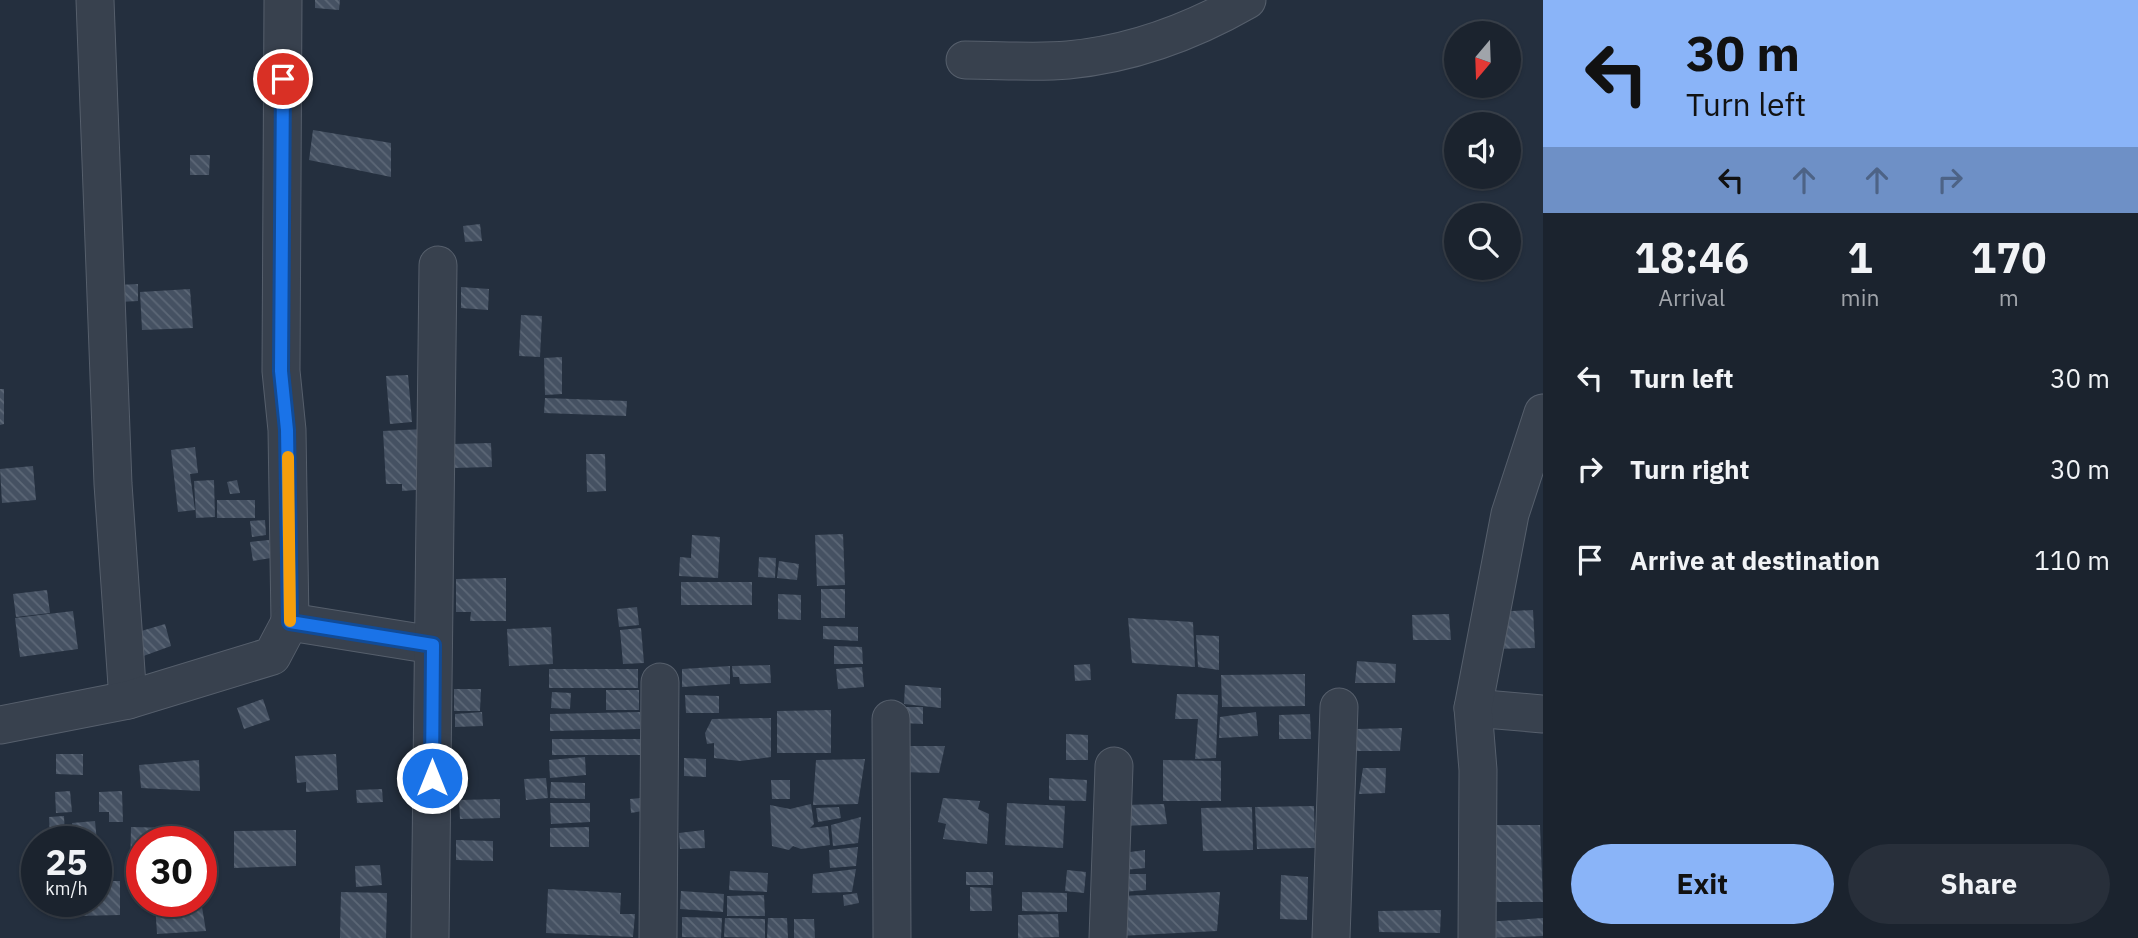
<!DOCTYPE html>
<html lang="en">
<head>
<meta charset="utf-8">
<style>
  body { margin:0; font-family:"IBM Plex Sans",sans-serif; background:#282f3a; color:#f1f3f6; height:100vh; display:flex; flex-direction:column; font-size:26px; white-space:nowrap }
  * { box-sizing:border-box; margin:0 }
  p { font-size:23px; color:#a0a4aa }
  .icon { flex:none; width:38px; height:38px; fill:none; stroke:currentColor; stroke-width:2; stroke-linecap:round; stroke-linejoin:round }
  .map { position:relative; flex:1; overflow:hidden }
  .drawer { display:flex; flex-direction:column; background:#1b232e; width:595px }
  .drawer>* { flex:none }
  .top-card { background:#8ab4f8; color:#111; overflow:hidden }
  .needle { width:46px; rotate:199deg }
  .tools { position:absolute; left:1444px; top:21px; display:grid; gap:14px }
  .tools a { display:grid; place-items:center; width:77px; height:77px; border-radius:50%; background:#1b232e; box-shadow:0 2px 5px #0004,0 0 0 2px #39404a; font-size:35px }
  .speed { position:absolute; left:21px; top:826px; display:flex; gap:14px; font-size:35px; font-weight:700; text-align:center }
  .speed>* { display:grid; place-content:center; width:91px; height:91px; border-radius:50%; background:#1b232e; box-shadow:0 2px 5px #0004,0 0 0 2px #39404a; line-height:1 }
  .speed small { font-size:18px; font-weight:400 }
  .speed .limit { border:10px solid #d22; background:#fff; color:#111 }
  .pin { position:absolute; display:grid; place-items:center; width:60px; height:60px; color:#fff; margin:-30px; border:4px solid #fff; border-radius:50%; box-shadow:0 2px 7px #0007 }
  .me { position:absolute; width:77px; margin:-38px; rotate:0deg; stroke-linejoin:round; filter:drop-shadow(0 0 5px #0008) }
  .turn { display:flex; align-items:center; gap:24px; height:147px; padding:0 28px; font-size:32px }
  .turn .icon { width:91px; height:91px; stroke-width:2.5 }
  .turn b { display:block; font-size:49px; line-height:60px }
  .lanes { display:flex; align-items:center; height:66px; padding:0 28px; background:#0003; justify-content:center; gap:35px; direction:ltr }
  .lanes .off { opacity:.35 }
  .eta { display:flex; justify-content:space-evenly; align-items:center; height:119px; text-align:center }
  .eta b { font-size:42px; font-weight:700; line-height:49px }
  .cta { display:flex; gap:14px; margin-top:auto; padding:14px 28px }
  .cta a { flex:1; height:80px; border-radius:42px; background:#8ab4f8; color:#111; font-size:28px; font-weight:700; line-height:80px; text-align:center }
  .cta a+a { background:#282f3a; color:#f1f3f6 }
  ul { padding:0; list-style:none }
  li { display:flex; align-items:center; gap:21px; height:91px; padding:0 28px }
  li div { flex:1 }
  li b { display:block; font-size:26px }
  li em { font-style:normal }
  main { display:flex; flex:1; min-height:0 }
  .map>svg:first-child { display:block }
  .building { fill:url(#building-back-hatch) }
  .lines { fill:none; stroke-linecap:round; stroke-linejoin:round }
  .minor-casing { stroke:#565f6c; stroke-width:39 }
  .minor { stroke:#38414e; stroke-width:37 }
  .route-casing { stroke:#114b97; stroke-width:18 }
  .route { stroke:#1a73e8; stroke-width:12 }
  .slow { stroke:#f59e0b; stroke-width:12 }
</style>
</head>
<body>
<main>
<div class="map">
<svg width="1543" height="938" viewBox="0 0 1543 938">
  <defs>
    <pattern id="building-back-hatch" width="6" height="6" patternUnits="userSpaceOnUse" patternTransform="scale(1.75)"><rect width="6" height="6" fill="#455162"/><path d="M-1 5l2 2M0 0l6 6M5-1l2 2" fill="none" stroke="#5d6877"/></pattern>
  </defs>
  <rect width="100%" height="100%" fill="#242f3e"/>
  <!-- building -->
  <g class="building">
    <path d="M315 0H340L339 10 315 8Z"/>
    <path d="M313 130 391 143V177L309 160Z"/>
    <path d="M190 155H210L209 175H190Z"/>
    <path d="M480 224 482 241 465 242 463 226Z"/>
    <path d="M138 284V301L119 302 118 285Z"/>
    <path d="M461 287 489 289 488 310 461 308Z"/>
    <path d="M190 289 193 328 142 330 140 292Z"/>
    <path d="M521 315 542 316 540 357 519 356Z"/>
    <path d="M562 357V394L545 395 544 358Z"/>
    <path d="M408 375 412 422 390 424 386 376Z"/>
    <path d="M0 389H4V424L0 425Z"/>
    <path d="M545 398 627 401 626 416 544 413Z"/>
    <path d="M425 429 429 489 402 491V484H386L383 431Z"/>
    <path d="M491 443 492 467 453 468 452 444Z"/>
    <path d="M195 447 198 473 190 474 195 510 178 512 171 450Z"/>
    <path d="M586 454H605L606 491 587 492Z"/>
    <path d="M33 466 36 500 2 503 0 469Z"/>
    <path d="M214 480 215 517 196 518 194 481Z"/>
    <path d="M237 480 240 493 230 494 227 482Z"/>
    <rect x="217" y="500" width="38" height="18"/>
    <path d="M265 520 266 535 252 537 250 521Z"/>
    <path d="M843 534 845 585 817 586 815 535Z"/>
    <path d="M692 535 720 537 718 578 679 576 680 557 691 558Z"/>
    <path d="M269 540 271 558 253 561 250 542Z"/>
    <path d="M759 557 776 558 775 578 758 577Z"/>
    <path d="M779 561 799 564 797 580 777 578Z"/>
    <path d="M506 578V621H470L471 612H456V579Z"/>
    <rect x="681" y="582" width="71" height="23"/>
    <rect x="821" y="589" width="24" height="29"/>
    <path d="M47 590 50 613 16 617 13 594Z"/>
    <path d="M778 594 801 595V620L778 619Z"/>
    <path d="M637 607 639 625 619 627 617 609Z"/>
    <path d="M1533 610 1535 648 1490 649 1494 612Z"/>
    <path d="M73 611 78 649 20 657 15 618Z"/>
    <path d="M1449 614 1451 640H1413L1412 615Z"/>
    <path d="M1128 618 1193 622 1195 667 1132 663Z"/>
    <path d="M165 624 171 646 138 658V632Z"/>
    <path d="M823 626 858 627V641L823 639Z"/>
    <path d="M551 627 553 664 509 666 507 629Z"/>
    <path d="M641 628 644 663 623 664 620 630Z"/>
    <path d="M1196 635 1219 636V670L1198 667Z"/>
    <path d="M834 646 862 647 863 664H834Z"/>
    <path d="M1357 661 1396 664 1395 683H1355Z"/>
    <path d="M1090 664 1091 680 1075 681 1074 665Z"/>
    <path d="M770 665 771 683 740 684 739 677H733L732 666Z"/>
    <path d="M730 666V684L682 687V669Z"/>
    <path d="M862 667 864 687 838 689 836 669Z"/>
    <rect x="549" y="669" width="89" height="19"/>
    <path d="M1305 674V706L1222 707 1221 675Z"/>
    <path d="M905 685 941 688V708L904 704Z"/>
    <path d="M454 689H481L480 711H454Z"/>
    <rect x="606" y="690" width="33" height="20"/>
    <path d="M552 692 571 693 570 709 551 708Z"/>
    <path d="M1177 694 1218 695 1216 758 1195 759 1198 719H1175Z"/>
    <path d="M685 695 719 696V713H686Z"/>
    <path d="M263 699 270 720 244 729 237 708Z"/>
    <path d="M903 707H923V724L903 723Z"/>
    <path d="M831 710V753H777V711Z"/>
    <path d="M482 712 483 726 455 727V714Z"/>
    <path d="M640 712V729L550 731V714Z"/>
    <path d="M1256 712 1258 736 1219 738 1220 717Z"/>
    <path d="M1310 714 1311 739H1279V715Z"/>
    <path d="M771 718V757L740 761 714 758V743L707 744 705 733 712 719Z"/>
    <path d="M1402 728 1400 751H1357L1356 729Z"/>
    <path d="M1066 734 1088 735V760H1066Z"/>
    <path d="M552 739H642L641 755H552Z"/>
    <path d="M901 746H945L939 773 900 772Z"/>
    <path d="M56 754H83V775L56 774Z"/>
    <path d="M336 754 338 790 306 792V782L297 783 295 756Z"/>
    <path d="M585 757 586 775 550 778 549 760Z"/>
    <path d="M684 758 706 759V777L684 776Z"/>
    <path d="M865 759 858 804 813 805 816 760Z"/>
    <path d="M199 760 200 791 141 788 139 765Z"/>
    <path d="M1163 760 1221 761V801H1163Z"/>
    <path d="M1363 768H1386L1385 793 1359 794Z"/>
    <path d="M546 778 548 798 526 800 524 779Z"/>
    <path d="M1049 778 1087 780 1086 801 1049 800Z"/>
    <path d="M771 780H790V799H772Z"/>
    <path d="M551 782 585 783V799L550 798Z"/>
    <path d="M382 789 383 802 357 803 356 790Z"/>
    <path d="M70 791 72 812 56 813 55 792Z"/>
    <path d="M122 791 123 822H109V812H99V792Z"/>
    <path d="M641 798 642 811 631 813 630 799Z"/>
    <path d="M943 798 980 801 978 809 989 814 987 844 943 839 946 824 938 822Z"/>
    <path d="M500 799V818L460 819 459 800Z"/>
    <path d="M550 803H590V822L551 824Z"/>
    <path d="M1007 803 1065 806 1063 848 1005 845Z"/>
    <path d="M811 804 814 824 810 828 828 826 830 845 801 849 793 846 789 850 772 846 770 805 790 809Z"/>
    <path d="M1164 804 1167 824 1123 826V805Z"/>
    <path d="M1314 806 1315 848 1257 849 1255 807Z"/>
    <path d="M839 807 841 818 818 822 816 808Z"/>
    <path d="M1252 807 1253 850 1203 851 1201 808Z"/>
    <path d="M64 816 65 836 50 837 49 817Z"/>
    <path d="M861 817 858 843 833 846 831 825Z"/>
    <path d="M95 821 97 842H73L72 823Z"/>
    <path d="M1485 825H1540L1543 902H1485Z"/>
    <path d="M131 827 174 828V842H142V875L130 874Z"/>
    <path d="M589 827V847H550V828Z"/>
    <path d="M296 830V866L234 868V831Z"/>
    <path d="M704 830 705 848 680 849 679 833Z"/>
    <path d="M456 840 493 841V861L456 860Z"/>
    <path d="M858 847 856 866 830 868 829 850Z"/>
    <path d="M1145 850V868L1124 870 1123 853Z"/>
    <path d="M380 865 382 885 356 887 355 866Z"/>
    <path d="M96 867H113V881H120V915L75 916V901H96Z"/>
    <path d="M856 869 852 892 812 893 813 874Z"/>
    <path d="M1067 870 1086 872 1084 893 1065 891Z"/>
    <path d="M730 871 768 873 767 892 729 890Z"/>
    <rect x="966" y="872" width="27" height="13"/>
    <path d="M1123 874H1146V890L1123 892Z"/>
    <path d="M1281 875 1308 877 1307 920 1280 919Z"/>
    <path d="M970 887 991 888 992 911H970Z"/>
    <path d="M548 889 621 893 620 914H635L633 937 546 933Z"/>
    <path d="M681 891 724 894 723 912 680 909Z"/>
    <path d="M341 892 387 893 386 938H340Z"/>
    <path d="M1022 892 1067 893V912L1022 911Z"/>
    <path d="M1220 892 1217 931 1119 936 1120 896Z"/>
    <path d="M857 893 859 903 844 906 843 895Z"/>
    <path d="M764 895 765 916H727V896Z"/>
    <path d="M201 901 206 931 157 934 155 903Z"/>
    <path d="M1441 910 1440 933 1379 932 1378 911Z"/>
    <path d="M1058 914 1059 937 1018 938V915Z"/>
    <path d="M682 917 722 918 721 938 682 937Z"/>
    <path d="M725 918 765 919V938L724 937Z"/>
    <path d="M768 918H787L788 938H767Z"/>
    <path d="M1543 918V936L1486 938 1485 922Z"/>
    <path d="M794 919H814L815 938H794Z"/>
  </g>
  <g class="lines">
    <!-- minor casing -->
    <g class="minor-casing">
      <g id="minor">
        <path d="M95 0 113 484 128 700"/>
        <path d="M283 0 281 371 287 430 290 622"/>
        <path d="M965 60C999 60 1035 63 1068 60 1131 54 1193 31 1247 0"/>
        <path d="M1473 708 1543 714"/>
        <path d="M891 719 892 938"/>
        <path d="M0 725 128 700 272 656 290 622 433 645"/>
        <path d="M430 938 438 265"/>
        <path d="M658 938 660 682"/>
        <path d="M1108 938 1114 766"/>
        <path d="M1331 938 1339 707"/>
        <path d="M1477 938 1478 770 1473 708 1510 514 1543 413"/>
      </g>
    </g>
    <!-- minor -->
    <use href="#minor" class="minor"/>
  </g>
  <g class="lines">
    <!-- route casing -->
    <g class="route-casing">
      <path id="route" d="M283 79 281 371 287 430 290 622 433 645 432 778"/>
    </g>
    <!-- route -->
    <use href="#route" class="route"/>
    <!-- slow -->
    <path class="slow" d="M288 457 290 621"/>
  </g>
</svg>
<div class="tools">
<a><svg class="needle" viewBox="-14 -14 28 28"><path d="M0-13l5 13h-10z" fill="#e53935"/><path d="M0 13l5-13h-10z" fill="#a0a4aa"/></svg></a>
<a><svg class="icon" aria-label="sound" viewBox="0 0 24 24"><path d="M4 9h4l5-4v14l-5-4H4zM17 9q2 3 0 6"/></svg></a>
<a><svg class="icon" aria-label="search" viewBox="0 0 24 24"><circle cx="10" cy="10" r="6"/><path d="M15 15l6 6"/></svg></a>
</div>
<div class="speed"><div>25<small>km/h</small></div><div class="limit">30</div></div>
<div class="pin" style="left:283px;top:79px;background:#d93025"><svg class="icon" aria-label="arrive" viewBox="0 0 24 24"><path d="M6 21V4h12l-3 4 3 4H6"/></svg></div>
<svg class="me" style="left:432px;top:778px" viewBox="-20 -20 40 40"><circle r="17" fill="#1a73e8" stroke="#fff" stroke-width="3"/><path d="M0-11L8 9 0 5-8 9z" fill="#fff"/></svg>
</div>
<section class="drawer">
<div class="top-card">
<div class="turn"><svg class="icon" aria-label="left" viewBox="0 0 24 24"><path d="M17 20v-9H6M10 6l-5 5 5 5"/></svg><div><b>30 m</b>Turn left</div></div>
<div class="lanes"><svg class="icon" aria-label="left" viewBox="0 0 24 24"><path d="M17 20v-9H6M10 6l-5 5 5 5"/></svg><svg class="icon off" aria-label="ahead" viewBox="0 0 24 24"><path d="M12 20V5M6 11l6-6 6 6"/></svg><svg class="icon off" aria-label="ahead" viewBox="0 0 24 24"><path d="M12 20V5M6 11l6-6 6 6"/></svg><svg class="icon off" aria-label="right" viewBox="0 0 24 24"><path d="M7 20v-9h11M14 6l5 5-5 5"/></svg></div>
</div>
<div class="eta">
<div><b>18:46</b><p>Arrival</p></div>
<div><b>1</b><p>min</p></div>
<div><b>170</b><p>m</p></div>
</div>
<ul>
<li><svg class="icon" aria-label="left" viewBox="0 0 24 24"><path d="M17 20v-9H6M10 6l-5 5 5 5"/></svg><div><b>Turn left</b></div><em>30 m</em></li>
<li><svg class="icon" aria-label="right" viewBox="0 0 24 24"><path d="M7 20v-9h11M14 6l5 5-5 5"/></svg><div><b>Turn right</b></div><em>30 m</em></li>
<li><svg class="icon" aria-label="arrive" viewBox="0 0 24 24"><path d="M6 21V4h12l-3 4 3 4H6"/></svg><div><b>Arrive at destination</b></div><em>110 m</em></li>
</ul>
<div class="cta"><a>Exit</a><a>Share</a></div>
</section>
</main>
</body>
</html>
